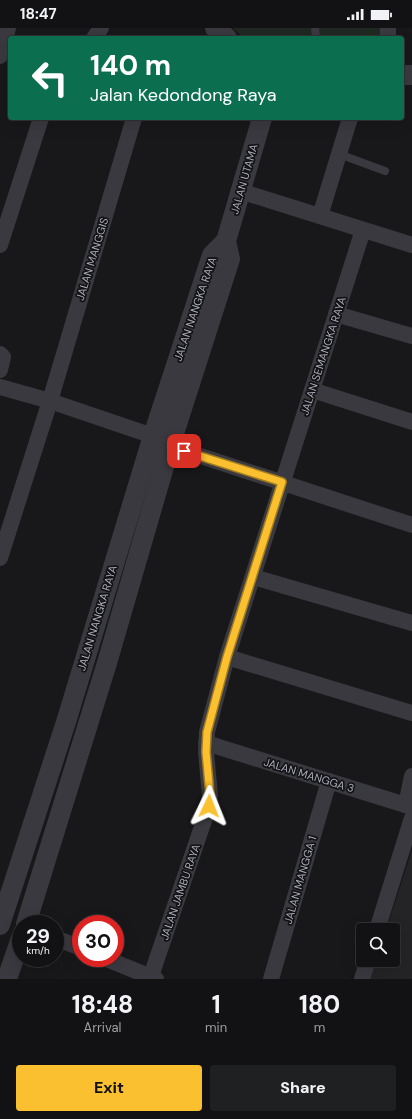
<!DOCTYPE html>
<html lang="en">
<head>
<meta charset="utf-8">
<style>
  body { margin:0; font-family:"DM Sans",sans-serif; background:#1f2022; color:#f1f3f6; height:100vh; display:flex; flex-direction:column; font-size:15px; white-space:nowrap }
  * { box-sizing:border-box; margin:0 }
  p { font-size:13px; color:#9c9ea0 }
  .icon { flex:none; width:22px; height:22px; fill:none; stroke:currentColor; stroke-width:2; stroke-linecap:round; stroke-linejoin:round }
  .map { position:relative; height:951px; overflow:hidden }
  .side { display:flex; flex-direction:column; background:#121214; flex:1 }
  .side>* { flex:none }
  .hud { position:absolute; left:8px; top:8px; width:396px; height:84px; border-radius:4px; box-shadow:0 4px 16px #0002,0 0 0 1px #313234; background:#0b6e4f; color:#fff; overflow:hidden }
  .buttons { position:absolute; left:356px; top:895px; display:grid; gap:8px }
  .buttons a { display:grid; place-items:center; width:44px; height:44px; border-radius:4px; background:#121214; box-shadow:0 4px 16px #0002,0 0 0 1px #313234; font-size:20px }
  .speed { position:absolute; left:12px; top:887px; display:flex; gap:8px; font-size:20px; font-weight:700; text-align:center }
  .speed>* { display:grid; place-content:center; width:52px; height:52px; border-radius:50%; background:#121214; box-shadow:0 4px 16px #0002,0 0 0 1px #313234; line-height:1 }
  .speed small { font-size:10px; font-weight:400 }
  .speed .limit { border:6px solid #d22; background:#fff; color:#111 }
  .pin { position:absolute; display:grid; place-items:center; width:34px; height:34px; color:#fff; margin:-17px; border-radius:8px; box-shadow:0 2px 6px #0006 }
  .me { position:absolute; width:44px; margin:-22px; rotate:2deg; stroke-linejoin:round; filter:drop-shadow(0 0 3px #0008) }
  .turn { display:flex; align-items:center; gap:14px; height:84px; padding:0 16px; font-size:18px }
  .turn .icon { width:52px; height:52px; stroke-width:2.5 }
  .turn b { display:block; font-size:28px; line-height:34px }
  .eta { display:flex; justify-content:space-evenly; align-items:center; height:68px; text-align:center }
  .eta b { font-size:24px; font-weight:800; line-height:28px }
  .primary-button { display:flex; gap:8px; margin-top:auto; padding:8px 16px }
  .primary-button a { flex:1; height:46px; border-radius:4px; background:#fac030; color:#111; font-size:16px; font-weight:800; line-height:46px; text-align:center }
  .primary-button a+a { background:#1f2022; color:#f1f3f6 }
  .status { display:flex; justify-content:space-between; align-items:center; height:28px; padding:0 20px; background:#121214; direction:ltr }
  .status svg { height:11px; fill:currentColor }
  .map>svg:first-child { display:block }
  .built { fill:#242427 }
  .green { fill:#202921 }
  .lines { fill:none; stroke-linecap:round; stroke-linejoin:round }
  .service { stroke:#39393f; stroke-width:8 }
  .minor { stroke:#39393f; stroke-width:16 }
  .tertiary { stroke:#39393f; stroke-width:20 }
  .route-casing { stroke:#a27d1f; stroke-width:10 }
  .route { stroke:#fac030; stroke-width:7 }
  .labels { text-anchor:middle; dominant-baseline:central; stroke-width:3.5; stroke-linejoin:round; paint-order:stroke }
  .street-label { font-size:11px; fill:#aaaeba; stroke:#131315 }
</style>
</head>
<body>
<div class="status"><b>18:47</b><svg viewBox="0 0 49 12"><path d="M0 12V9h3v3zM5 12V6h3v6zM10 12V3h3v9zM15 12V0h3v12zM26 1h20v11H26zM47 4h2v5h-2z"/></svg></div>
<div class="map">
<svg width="412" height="951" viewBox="0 0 412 951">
  <rect width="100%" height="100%" fill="#18181a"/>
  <!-- built -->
  <path class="built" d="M412 822V951H370L376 932H393V902H386Z"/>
  <!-- green -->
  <path class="green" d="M233 0H384V10H244Z"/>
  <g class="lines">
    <!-- service -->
    <g class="service">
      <path d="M315 0 316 10"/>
      <path d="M339 126 385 143"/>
    </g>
    <!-- minor -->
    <g class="minor">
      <path d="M388 0V10"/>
      <path d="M94 10 101 0"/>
      <path d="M0 28 8 0"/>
      <path d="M240 163 412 217"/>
      <path d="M320 188 350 90"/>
      <path d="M0 217 41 90"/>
      <path d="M336 286 412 308"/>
      <path d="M0 326 3 329 0 342"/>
      <path d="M0 359 50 373 153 408"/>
      <path d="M312 362 412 394"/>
      <path d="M170 418 412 497"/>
      <path d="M0 530 50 373 134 90"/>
      <path d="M253 549 412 595"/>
      <path d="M227 629 412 685"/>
      <path d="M206 715 412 779"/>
      <path d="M406 777 412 748"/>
      <path d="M377 902 412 790"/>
      <path d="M55 910 81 920"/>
      <path d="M104 930 156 951"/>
      <path d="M150 951 209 778 210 767 206 724 207 704 227 629 363 202"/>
      <path d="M271 951 329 753"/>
      <path d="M362 951 368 932"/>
    </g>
    <!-- tertiary -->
    <g class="tertiary">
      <path d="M215 0 227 10"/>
      <path d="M402 47H412"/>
      <path d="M26 896 107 635 170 418 230 231 226 213"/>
      <path d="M0 897 66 694 153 408 212 227 226 213 262 90"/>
      <path d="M7 951 21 910"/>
    </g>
  </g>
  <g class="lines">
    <!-- route casing -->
    <g class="route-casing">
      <path id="route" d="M184 423 282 454 227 629 207 704 206 724 210 767 209 778"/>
    </g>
    <!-- route -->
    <use href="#route" class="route"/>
  </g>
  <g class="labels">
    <!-- street labels -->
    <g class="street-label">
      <text transform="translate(244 151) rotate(-74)">JALAN UTAMA</text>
      <text transform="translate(92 231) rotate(-73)">JALAN MANGGIS</text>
      <text transform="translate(195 281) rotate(-71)">JALAN NANGKA RAYA</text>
      <text transform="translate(323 328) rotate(-72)">JALAN SEMANGKA RAYA</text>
      <text transform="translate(97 590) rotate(-73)">JALAN NANGKA RAYA</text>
      <text transform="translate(309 747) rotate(17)">JALAN MANGGA 3</text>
      <text transform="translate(300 852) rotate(-74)">JALAN MANGGA 1</text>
      <text transform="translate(180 864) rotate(-71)">JALAN JAMBU RAYA</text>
    </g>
  </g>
</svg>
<div class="buttons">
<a><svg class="icon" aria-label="search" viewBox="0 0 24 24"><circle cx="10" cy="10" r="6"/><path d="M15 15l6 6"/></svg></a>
</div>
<div class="speed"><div>29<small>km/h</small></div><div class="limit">30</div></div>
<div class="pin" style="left:184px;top:423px;background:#d93025"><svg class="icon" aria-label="arrive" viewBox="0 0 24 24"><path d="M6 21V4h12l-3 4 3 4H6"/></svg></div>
<svg class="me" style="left:209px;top:778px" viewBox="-20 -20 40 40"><path d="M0-17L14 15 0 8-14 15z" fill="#fac030" stroke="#fff" stroke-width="4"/></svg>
<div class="hud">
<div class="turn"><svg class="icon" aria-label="left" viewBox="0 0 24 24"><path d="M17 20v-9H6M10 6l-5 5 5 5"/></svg><div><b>140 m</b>Jalan Kedondong Raya</div></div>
</div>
</div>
<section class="side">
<div class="eta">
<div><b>18:48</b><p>Arrival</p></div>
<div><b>1</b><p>min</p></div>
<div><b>180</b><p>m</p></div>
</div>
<div class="primary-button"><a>Exit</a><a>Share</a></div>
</section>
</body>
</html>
